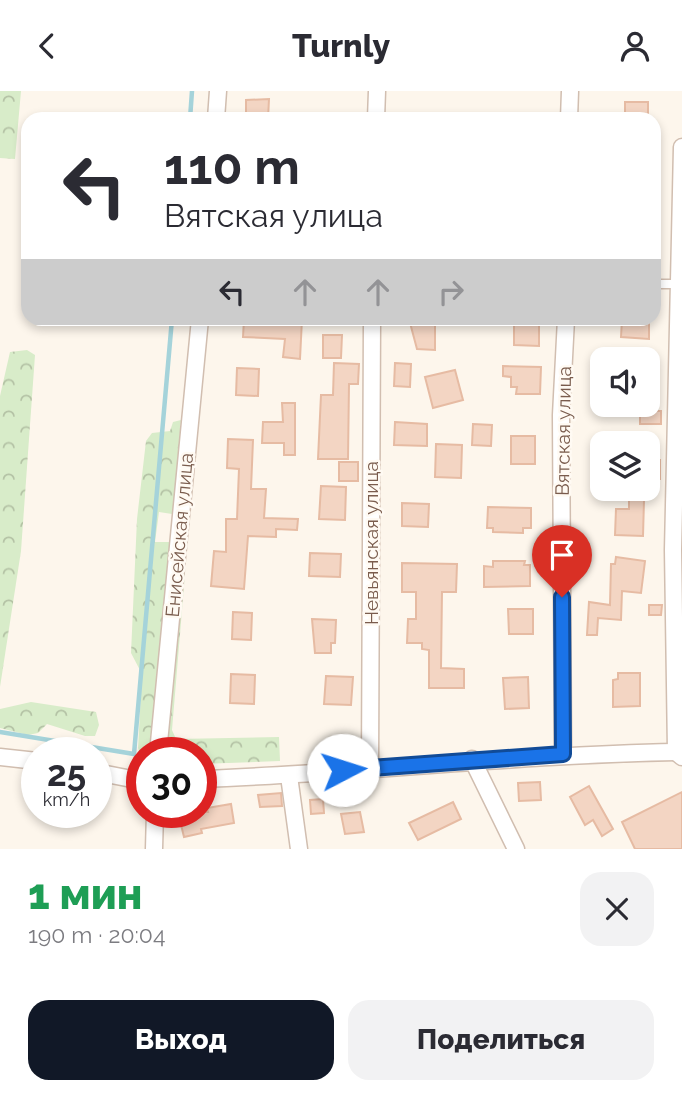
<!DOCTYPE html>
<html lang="ru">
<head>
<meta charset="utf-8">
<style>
  body { margin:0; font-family:Raleway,sans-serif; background:#f2f2f3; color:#2b2b33; height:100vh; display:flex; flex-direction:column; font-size:26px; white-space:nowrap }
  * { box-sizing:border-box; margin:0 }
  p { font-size:23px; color:#7c7c81 }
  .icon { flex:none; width:38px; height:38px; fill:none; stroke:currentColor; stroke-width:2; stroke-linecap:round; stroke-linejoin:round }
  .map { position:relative; height:758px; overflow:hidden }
  .sheet { display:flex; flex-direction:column; background:#fff; flex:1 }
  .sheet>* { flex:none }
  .top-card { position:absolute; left:21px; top:21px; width:640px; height:214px; border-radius:21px; box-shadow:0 4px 10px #0003; background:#fff; color:#2b2b33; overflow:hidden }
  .fabs { position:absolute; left:590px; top:256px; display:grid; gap:14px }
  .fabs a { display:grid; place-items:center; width:70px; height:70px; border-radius:14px; background:#fff; box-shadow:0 4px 10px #0003; font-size:35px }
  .speed { position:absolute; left:21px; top:646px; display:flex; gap:14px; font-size:35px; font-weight:700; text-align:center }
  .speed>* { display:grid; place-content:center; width:91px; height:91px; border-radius:50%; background:#fff; box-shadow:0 4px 10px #0003; line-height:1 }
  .speed small { font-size:18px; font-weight:400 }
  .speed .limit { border:10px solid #d22; background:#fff; color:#111 }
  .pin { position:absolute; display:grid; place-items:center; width:60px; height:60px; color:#fff; margin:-72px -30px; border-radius:50% 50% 50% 0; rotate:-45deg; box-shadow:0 0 7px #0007 }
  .pin .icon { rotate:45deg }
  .me { position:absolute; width:77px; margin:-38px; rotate:85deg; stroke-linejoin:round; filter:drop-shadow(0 0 5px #0008) }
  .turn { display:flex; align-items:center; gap:24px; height:147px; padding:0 28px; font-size:32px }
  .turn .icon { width:91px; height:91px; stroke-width:2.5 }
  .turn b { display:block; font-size:49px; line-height:60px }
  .lanes { display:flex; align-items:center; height:66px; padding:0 28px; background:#0003; justify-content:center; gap:35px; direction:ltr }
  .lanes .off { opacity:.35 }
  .round { display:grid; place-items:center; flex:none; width:74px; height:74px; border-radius:21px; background:#f2f2f3 }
  .overview { display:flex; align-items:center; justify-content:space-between; height:119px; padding:0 28px }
  h1 { font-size:42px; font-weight:800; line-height:52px; color:#1e9e55 }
  .cta { display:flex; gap:14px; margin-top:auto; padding:14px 28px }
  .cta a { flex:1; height:80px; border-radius:21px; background:#111827; color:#fff; font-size:28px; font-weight:800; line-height:80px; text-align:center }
  .cta a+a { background:#f2f2f3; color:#2b2b33 }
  header { display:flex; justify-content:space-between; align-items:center; height:91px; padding:0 28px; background:#fff; font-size:32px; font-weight:800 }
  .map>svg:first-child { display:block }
  .forest { fill:url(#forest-crowns) }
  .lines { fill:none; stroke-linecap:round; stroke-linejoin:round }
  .stream { stroke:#a5d3da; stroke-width:4.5 }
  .building { fill:#f3d5c3; stroke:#e6bba3; stroke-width:2 }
  .service-casing { stroke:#d1beb0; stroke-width:11 }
  .minor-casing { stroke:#d1beb0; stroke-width:19 }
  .service { stroke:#fff; stroke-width:8 }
  .minor { stroke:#fff; stroke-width:16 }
  .route-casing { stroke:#114b97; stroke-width:18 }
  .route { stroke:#1a73e8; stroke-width:12 }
  .labels { text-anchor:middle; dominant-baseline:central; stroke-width:5; stroke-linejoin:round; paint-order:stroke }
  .street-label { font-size:19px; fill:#7a5c4d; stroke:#fffaf3 }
</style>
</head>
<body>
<header><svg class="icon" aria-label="back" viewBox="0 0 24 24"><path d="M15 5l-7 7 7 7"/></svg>Turnly<svg class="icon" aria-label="person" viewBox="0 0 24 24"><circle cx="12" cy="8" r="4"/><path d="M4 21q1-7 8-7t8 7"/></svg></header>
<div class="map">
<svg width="682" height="758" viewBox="0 0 682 758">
  <defs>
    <pattern id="forest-crowns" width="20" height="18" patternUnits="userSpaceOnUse" patternTransform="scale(1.75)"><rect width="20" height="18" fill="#d8ecc9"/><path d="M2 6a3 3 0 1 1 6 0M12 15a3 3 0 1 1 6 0" fill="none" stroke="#b4c2a5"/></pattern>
  </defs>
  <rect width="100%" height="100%" fill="#fdf6ec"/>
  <!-- forest -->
  <g class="forest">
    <path d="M0 0H21L15 68 0 67Z"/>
    <path d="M27 259 35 264 21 460 0 596V305L10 261Z"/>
    <path d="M181 329 174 415 172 423 159 421 155 451H175L185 483 172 639 176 648 279 646 280 670 201 673V662H142V667L138 657 142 583 131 562 137 428 146 350 152 342 170 340 173 331Z"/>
    <path d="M31 611 96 621 99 634 95 645H85L47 633 38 642 28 644 0 637V618Z"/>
  </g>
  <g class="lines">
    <!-- stream -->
    <g class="stream">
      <path d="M190 28 192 0"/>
      <path d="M0 641 134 663 172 228"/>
    </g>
  </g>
  <!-- building -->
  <g class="building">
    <path d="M269 8 268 28H246V9Z"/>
    <rect x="625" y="11" width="23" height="17"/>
    <path d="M244 228H302L300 268 283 266 285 248 243 246Z"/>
    <path d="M409 228H424V232H435V259L417 258Z"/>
    <path d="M514 228H539V255L514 254Z"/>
    <path d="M622 228H649V248L621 246Z"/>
    <path d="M323 244H342L341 267H323Z"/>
    <path d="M334 272 359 273 358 293H349L348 368H318L321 304H333Z"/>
    <path d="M395 272 411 273 410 296 394 295Z"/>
    <path d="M503 275 541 276 540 303H516L517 296H511V286L503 285Z"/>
    <path d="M237 277 259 278 258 305 236 304Z"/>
    <path d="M455 279 463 309 433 317 425 286Z"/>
    <path d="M282 312H295V364H284V352H262L263 331H283Z"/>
    <rect x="640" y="320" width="21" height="13"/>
    <path d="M395 331 427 333V355L394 354Z"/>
    <path d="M473 333 492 334 491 355 472 354Z"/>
    <rect x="511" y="345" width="24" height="28"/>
    <path d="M228 348 253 349 251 398H266L264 427 298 428 297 439 276 438V446L248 445 244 498 211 495 214 460 226 461V428H237L239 378 227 377Z"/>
    <path d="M436 353 462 354 461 387 435 386Z"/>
    <rect x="648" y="369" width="12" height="19"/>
    <rect x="339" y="371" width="19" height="19"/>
    <path d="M321 395 346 396 345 429 319 428Z"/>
    <path d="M629 409H644L643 445 615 444 616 418H629Z"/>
    <path d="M402 412 429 413 428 436 402 435Z"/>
    <path d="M488 416 531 417V437H523V442L493 441V437H487Z"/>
    <path d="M310 462 341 463 340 486 309 485Z"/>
    <path d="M616 466 645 470 641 502 622 500 621 529 598 527 597 544H587L589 511 610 514 611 473H615Z"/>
    <path d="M493 470H525L524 474H530V495L484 496V475L493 476Z"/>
    <path d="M402 472 457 473 456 501H442L441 577 464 578V597H429V559L422 558V552H407L408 528H416V501H402Z"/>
    <path d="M649 514H662L661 524H649Z"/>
    <path d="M508 518H533V543H509Z"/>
    <path d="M233 521 252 522 251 549 232 548Z"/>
    <path d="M312 528 336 529 335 552H331V562H315Z"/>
    <path d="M618 582H640V615L613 616V589L618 588Z"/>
    <path d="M231 583 255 584 254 613 230 612Z"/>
    <path d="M326 585 353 586 351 614 324 613Z"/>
    <path d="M528 586 529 617 505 618 503 587Z"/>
    <path d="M540 691 541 709 519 710 518 692Z"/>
    <path d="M589 695 613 738 602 745 593 729 585 734 570 706Z"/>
    <path d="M682 701V758H635L622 731Z"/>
    <path d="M281 702 282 715 260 716 258 704Z"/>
    <path d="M323 708 324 722 311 723 310 709Z"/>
    <path d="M453 711 461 728 418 749 409 732Z"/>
    <path d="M231 713 234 732 201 738 202 742 184 746 178 721H208L207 717Z"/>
    <path d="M360 721 364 741 345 743 341 723Z"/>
  </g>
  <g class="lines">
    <!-- service casing -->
    <g class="service-casing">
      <path id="service" d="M654 193H678"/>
    </g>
    <!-- minor casing -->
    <g class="minor-casing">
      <g id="minor">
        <path d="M216 28 218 0"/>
        <path d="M376 28 377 0"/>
        <path d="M569 28 570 0"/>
        <path d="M682 56 673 459 676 661 682 666"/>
        <path d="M158 662 200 228"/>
        <path d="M563 663 561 324 566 228"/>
        <path d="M0 666 37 670"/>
        <path d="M472 668 516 758"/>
        <path d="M370 676 372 228"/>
        <path d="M96 681 142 690"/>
        <path d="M289 685 299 758"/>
        <path d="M201 688C360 682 517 664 676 661"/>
        <path d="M154 758 155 721"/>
      </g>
    </g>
    <!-- service -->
    <use href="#service" class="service"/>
    <!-- minor -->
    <use href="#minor" class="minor"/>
  </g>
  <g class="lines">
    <!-- route casing -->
    <g class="route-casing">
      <path id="route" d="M343 679 563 663 562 506"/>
    </g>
    <!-- route -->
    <use href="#route" class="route"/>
  </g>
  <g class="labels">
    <!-- street labels -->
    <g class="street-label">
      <text transform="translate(563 340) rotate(-89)">Вятская улица</text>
      <text transform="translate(179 444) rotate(-85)">Енисейская улица</text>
      <text transform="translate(371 452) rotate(-90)">Невьянская улица</text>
    </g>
  </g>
</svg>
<div class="fabs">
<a><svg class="icon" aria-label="sound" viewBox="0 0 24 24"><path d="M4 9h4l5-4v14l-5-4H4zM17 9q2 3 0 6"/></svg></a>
<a><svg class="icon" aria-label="layers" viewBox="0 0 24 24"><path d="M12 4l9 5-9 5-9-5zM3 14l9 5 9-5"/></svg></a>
</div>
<div class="speed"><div>25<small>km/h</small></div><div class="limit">30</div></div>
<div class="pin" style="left:562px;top:506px;background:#d93025"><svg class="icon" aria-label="arrive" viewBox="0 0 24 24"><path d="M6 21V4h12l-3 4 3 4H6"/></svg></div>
<svg class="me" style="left:343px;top:679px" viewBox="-20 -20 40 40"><circle r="19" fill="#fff"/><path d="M0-13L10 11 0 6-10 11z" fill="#1a73e8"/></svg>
<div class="top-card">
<div class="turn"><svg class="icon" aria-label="left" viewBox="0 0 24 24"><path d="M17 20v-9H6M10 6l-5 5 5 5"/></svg><div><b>110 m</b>Вятская улица</div></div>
<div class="lanes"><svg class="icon" aria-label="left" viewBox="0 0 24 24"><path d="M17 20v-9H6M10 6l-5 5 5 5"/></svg><svg class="icon off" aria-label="ahead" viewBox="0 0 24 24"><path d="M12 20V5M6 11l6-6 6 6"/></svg><svg class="icon off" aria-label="ahead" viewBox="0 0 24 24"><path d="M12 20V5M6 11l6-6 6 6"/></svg><svg class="icon off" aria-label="right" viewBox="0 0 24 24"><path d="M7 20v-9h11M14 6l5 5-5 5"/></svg></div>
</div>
</div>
<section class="sheet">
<div class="overview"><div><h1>1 мин</h1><p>190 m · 20:04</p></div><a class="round"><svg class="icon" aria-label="close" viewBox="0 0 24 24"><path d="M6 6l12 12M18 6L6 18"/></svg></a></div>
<div class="cta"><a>Выход</a><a>Поделиться</a></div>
</section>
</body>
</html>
